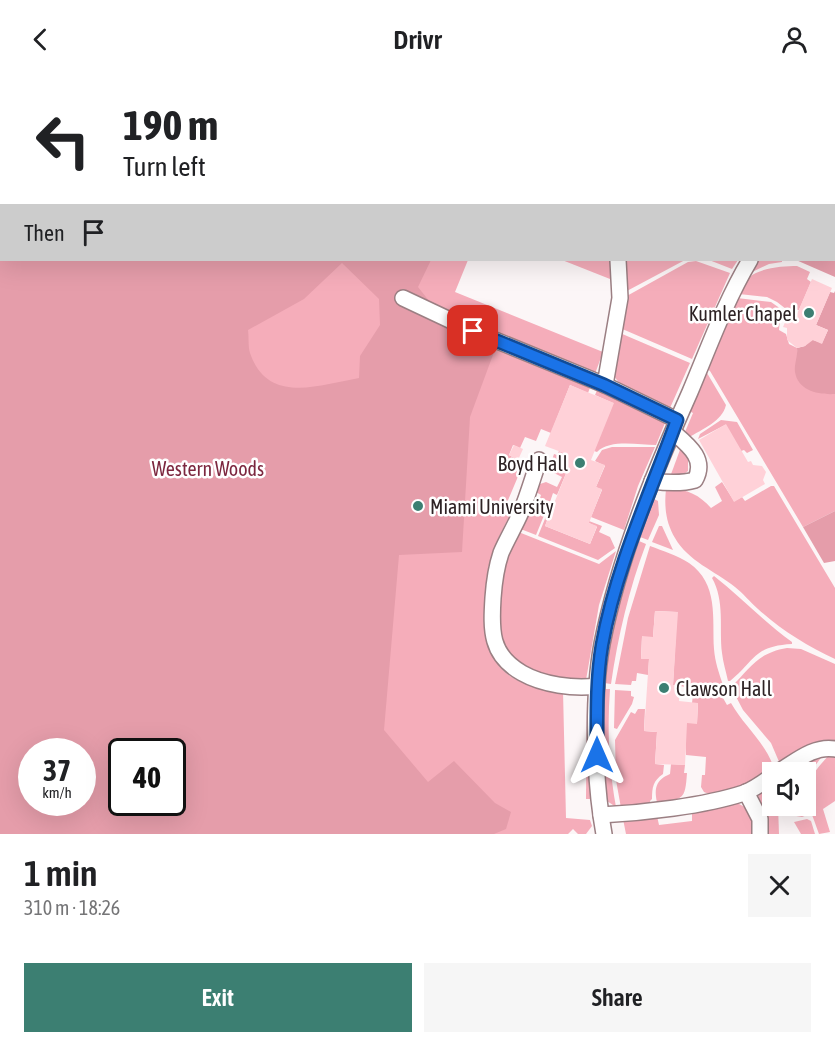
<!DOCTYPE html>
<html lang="en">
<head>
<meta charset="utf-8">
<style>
  body { margin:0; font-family:"Asap Condensed",sans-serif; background:#f6f6f6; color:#202124; height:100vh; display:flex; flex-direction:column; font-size:22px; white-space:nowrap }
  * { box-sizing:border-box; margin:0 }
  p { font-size:20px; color:#757577 }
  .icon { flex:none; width:33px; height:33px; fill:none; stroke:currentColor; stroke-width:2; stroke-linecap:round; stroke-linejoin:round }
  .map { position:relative; height:756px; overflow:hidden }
  .details { display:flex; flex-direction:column; background:#fff; flex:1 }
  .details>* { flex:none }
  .top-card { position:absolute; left:0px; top:0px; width:836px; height:183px; box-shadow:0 6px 24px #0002; background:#fff; color:#202124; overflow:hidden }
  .buttons { position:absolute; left:762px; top:684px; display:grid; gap:12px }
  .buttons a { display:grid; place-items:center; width:54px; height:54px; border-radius:0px; background:#fff; box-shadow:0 6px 24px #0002; font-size:30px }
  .speed { position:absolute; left:18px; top:660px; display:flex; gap:12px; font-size:30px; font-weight:700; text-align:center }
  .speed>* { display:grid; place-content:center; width:78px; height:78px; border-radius:50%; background:#fff; box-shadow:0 6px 24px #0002; line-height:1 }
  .speed small { font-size:15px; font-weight:400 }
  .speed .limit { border:3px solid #111; border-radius:9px; background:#fff; color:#111 }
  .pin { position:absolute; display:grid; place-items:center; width:51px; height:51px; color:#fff; margin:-26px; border-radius:12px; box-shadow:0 3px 9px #0006 }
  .me { position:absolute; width:66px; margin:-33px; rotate:0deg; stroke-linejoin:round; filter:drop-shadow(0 0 4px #0008) }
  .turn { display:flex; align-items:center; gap:21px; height:126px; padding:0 24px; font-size:27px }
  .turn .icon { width:78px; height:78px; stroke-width:2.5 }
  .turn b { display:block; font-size:42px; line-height:51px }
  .then { display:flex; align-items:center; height:57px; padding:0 24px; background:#0003; gap:12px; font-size:22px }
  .round { display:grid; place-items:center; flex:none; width:63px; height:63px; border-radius:0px; background:#f6f6f6 }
  .headline { display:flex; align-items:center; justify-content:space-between; height:102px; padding:0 24px }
  h1 { font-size:36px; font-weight:600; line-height:45px }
  .primary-button { display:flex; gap:12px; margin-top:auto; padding:12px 24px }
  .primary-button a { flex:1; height:69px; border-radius:0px; background:#3c7f72; color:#fff; font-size:24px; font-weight:600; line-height:69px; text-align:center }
  .primary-button a+a { background:#f6f6f6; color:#202124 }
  header { display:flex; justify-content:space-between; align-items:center; height:78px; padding:0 24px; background:#fff; font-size:27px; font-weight:600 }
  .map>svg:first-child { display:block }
  .green { fill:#f5adba; fill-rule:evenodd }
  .forest { fill:#e59daa; fill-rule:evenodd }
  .building { fill:#ffd1d8 }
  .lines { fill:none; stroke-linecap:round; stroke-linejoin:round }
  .minor-casing { stroke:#9b7f83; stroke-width:18 }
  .minor { stroke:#fff; stroke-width:15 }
  .route-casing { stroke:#114b97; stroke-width:15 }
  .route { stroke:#1a73e8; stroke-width:10 }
  .poi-dot { fill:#3c7f72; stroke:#fff; stroke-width:2 }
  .labels { text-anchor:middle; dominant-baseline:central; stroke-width:5; stroke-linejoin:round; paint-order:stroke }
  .poi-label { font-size:20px; fill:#2d2224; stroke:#fff; text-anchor:end }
  .park-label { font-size:20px; fill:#7c273f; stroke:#fff }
</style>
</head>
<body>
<header><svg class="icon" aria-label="back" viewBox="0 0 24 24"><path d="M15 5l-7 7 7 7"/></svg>Drivr<svg class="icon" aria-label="person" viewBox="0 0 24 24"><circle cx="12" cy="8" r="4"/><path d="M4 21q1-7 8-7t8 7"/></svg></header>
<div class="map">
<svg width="835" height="756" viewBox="0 0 835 756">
  <rect width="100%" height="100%" fill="#fcf6f7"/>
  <!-- green -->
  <g class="green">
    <path d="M0 0H660L2 2V182H468L455 214 603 274 588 315 570 307 551 355 541 351 536 363 525 359 520 370 513 367 509 377 518 382 517 386 522 389 506 427 514 431C505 446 497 461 492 477 487 490 486 504 485 518 483 547 483 579 510 598 525 608 545 610 563 613L566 740 590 742 592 748 586 756H578L573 751 568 756H4L0 719ZM32 674H82V724H32ZM122 674H172V724H122Z"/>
    <path d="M562 182H613L614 201H610Z"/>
    <path d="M621 182H685L625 214Z"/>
    <path d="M709 182H738L732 191Z"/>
    <path d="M757 182H782V184L769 186 750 195Z"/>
    <path d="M696 183 730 195 692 281 620 250 625 219 688 184Z"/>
    <path d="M797 188 810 194 807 201 811 204 799 232 786 231 777 224 767 219 739 216C741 212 743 207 746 203 755 190 782 188 797 188Z"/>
    <path d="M737 220 771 224 781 231 779 252 786 256 789 266 797 270 798 278 795 292 833 316H835V433L803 449 710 293 706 290Z"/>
    <path d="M620 255 690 285 670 330C657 324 618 311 614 297 612 287 618 265 620 255Z"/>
    <path d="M705 294 707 295 726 327C722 344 702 351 688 360L685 354 693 335 689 333Z"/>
    <path d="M598 310 665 345 656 367C638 367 610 361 597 374L594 373 613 325 595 317Z"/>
    <path d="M721 342 737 344 753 372 747 375 744 372 741 373 725 347 698 361 700 356Z"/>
    <path d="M612 369H655L638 408 624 452 591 439 602 412 596 409 605 388 595 383 602 372Z"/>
    <path d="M681 369 688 380V393L681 398 670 399Z"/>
    <path d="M559 373 564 375 558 390 567 393 557 417 553 415 550 424 540 420 541 417 536 414 537 407 546 404 557 409 562 399 552 394 550 388 554 376 557 377Z"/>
    <path d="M722 404 734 423 742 419 745 423 771 408H774L835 510V581C807 568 781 552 758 531 750 524 743 515 735 509 715 493 688 483 675 460 666 445 664 429 666 411 685 410 699 416 711 430L722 423 715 409Z"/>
    <path d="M654 421 658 423 659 437 648 462 640 459Z"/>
    <path d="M537 426 547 430 536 457 518 450 527 432Z"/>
    <path d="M549 431 551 432 545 448 590 466 597 449 589 445V443L602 448 599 454 610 459 615 470 598 482 538 458Z"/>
    <path d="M659 448H662L673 472 652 464Z"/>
    <path d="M516 453 599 486 616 473 599 527 586 602C564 599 538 599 519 587 491 569 496 524 501 496 503 482 511 466 516 453Z"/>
    <path d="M639 463 646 466C629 511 618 558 611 606L604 605C610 556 622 509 639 463Z"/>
    <path d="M650 468C663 473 677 477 689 485 719 506 712 540 714 571 715 584 719 595 723 607L706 612 673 607 677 534 655 533 653 559H642L641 580 649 581 648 597 637 595 636 603H632L631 607 615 606 628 540Z"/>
    <path d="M714 498C741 519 764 544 792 564V566C753 568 755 583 730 603H728C726 594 723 584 722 575 719 550 725 523 712 500Z"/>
    <path d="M787 570 801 571 835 586V665L780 686 771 665 743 632 731 609C751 590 757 575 787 570Z"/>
    <path d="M603 611H610C607 650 609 691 616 729L607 723C602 686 600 647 603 611Z"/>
    <path d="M615 612 631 613V618L634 619 632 626 617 651 614 650Z"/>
    <path d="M724 613 727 618 723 620 727 627 731 625C744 648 765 664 774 690 760 699 720 722 704 714L701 709 702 697H705L706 679 686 677 684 645H697L698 625H692L693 616 704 617Z"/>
    <path d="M587 620H590L591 718 590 721H586Z"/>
    <path d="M638 631H645L644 653 657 654 655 686 664 687 663 696C653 703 652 709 652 721L650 723V726L621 730 616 702 615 662 631 634 635 636Z"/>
    <path d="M823 677 806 700V694H789L815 679Z"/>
    <path d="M829 677 835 679V723L823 731 830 754 819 756C805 715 797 712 829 677Z"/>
    <path d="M671 686 685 687 684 695H687C685 722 684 721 657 724 654 710 656 702 670 696Z"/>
    <path d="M772 705V728H778L779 756H766L758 719 761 712Z"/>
    <path d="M737 725C752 731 753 741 754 756H626L623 741 657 738 659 747 692 743V733Z"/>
    <path d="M792 728H805L807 737 802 739 790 737 789 733Z"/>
    <path d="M807 741 811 743 815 756H801L794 744Z"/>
  </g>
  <!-- forest -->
  <g class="forest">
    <path d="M0 0H550L2 2V182H431L418 209 445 243 497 266 470 339 462 474 399 477 384 652 428 704 454 683 495 725 511 734 506 751 494 756H0ZM342 185 379 221 380 247 360 278 359 300C319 307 268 327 250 275 248 269 249 259 248 252L304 221ZM32 674H82V724H32ZM122 674H172V724H122Z"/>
    <path d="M835 175V199L796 182H834Z"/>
    <path d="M835 213V316C819 317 798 313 795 294 794 286 798 278 797 270L805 268 810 261 822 265 828 252 816 247 830 214 834 215Z"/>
    <path d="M835 433V483L824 485 803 449Z"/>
  </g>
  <!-- building -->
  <g class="building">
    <path d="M812 201 832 210 816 247 828 252 822 266 813 262 805 268 797 270 787 262V250L783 249 790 233 797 236Z"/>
    <path d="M570 307 614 325 591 382 605 387 596 409 602 411 589 445 597 448 590 466 545 448 567 393 558 390 564 375 545 368Z"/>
    <path d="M726 346 748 384 751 383 753 387 762 388 766 394 763 402 765 406 734 424 699 362Z"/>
    <path d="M514 367 523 371 518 382 509 377Z"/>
    <path d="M655 533 678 534 673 607H680L679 623 698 625 697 646 687 645 685 687 655 686 657 654 644 653 649 581H641L642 558 653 559Z"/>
  </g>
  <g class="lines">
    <!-- minor casing -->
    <g class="minor-casing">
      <g id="minor">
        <path d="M665 2 666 0"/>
        <path d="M834 33 835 30"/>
        <path d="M403 220 473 253 605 307 677 342"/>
        <path d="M605 307 620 220 618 182"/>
        <path d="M539 382C533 399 528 417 521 434 515 448 507 461 501 475 496 490 494 505 493 520 491 552 490 577 522 595 543 607 574 611 597 608"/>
        <path d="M652 403C667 405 681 406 695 402 707 381 688 367 673 354"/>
        <path d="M778 694C795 684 814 667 835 671"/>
        <path d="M746 714 760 741V756"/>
        <path d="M601 737C643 735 704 728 744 715 754 711 764 704 772 698"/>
        <path d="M604 756C594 702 592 620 602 566 619 479 654 395 690 314 709 269 725 224 750 182"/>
      </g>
    </g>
    <!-- minor -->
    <use href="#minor" class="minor"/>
  </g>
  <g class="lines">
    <!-- route casing -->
    <g class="route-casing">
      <path id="route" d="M473 253 604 307 677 342C650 416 616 489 602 567 596 603 597 640 597 677"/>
    </g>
    <!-- route -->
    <use href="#route" class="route"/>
  </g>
  <!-- markers -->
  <g class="poi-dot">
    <circle cx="809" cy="235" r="6"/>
    <circle cx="580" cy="385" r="6"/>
    <circle cx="418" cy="428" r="6"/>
    <circle cx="664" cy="610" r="6"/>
  </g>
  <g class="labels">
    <!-- poi labels -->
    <g class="poi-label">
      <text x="797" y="235">Kumler Chapel</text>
      <text x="568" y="385">Boyd Hall</text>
      <text x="430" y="428" text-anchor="start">Miami University</text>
      <text x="676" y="610" text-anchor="start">Clawson Hall</text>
    </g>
    <!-- park labels -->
    <g class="park-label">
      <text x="208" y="390">Western Woods</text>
    </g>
  </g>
</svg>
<div class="buttons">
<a><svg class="icon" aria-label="sound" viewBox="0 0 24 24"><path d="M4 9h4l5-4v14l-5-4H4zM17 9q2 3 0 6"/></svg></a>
</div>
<div class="speed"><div>37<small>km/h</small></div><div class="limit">40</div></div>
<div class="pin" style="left:473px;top:253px;background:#d93025"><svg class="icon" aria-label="arrive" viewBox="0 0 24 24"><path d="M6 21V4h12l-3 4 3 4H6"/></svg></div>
<svg class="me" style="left:597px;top:677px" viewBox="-20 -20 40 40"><path d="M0-17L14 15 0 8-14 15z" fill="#1a73e8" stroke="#fff" stroke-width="4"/></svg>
<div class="top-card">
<div class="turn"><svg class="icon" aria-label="left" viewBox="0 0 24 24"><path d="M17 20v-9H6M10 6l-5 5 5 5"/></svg><div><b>190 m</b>Turn left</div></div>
<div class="then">Then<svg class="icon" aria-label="arrive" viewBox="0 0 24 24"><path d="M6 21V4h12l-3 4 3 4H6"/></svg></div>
</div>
</div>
<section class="details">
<div class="headline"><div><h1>1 min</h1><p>310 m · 18:26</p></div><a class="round"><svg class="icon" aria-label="close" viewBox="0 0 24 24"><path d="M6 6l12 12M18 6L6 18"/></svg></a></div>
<div class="primary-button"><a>Exit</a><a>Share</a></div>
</section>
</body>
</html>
